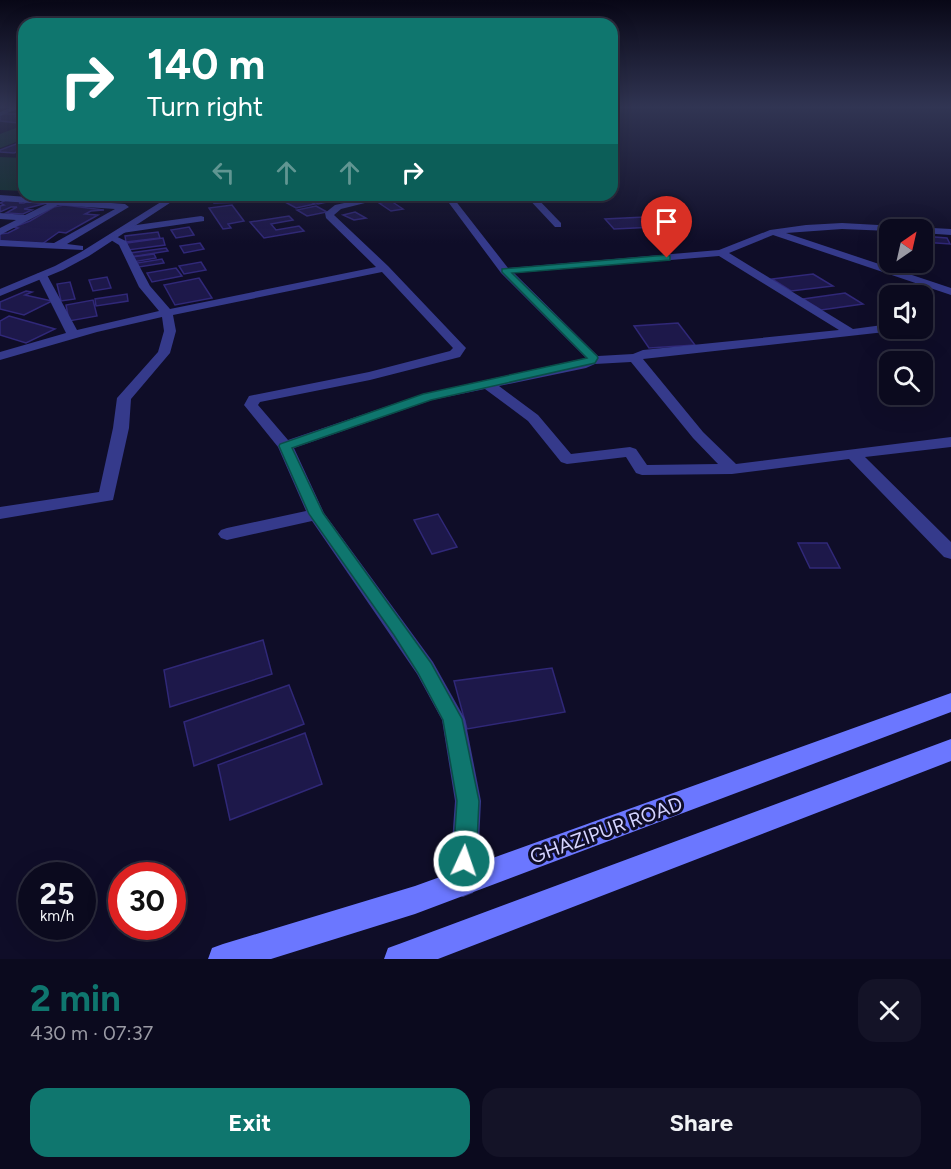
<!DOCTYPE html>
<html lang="en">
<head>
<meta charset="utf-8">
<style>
  body { margin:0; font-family:Figtree,sans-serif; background:#141327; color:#f1f3f6; height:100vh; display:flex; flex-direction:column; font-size:22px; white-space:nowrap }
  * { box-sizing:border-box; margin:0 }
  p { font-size:20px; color:#9a9aa4 }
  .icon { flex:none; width:33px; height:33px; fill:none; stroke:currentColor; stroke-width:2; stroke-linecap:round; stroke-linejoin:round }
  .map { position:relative; height:959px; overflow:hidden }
  .side { display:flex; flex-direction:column; background:#0b0a1e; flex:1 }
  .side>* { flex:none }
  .banner { position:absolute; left:18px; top:18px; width:600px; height:183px; border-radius:18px; box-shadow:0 6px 24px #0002,0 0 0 2px #2b2b3c; background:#0f766e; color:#fff; overflow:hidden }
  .needle { width:39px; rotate:34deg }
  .buttons { position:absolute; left:879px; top:219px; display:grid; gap:12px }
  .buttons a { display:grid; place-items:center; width:54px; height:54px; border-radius:12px; background:#0b0a1e; box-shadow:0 6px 24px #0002,0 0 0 2px #2b2b3c; font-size:30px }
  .speed { position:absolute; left:18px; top:862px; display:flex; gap:12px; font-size:30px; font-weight:700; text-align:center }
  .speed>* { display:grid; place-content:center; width:78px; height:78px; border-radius:50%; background:#0b0a1e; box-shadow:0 6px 24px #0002,0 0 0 2px #2b2b3c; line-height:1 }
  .speed small { font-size:15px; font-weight:400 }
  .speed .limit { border:9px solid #d22; background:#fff; color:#111 }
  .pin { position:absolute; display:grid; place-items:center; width:51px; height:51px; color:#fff; margin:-62px -26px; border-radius:50% 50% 50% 0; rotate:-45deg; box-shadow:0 0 6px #0007 }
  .pin .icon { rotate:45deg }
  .me { position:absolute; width:66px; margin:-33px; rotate:3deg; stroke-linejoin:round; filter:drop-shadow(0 0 4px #0008) }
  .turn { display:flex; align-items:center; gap:21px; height:126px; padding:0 30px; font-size:27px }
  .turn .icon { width:78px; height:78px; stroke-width:2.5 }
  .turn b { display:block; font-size:42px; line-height:51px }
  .lanes { display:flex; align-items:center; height:57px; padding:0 30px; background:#0003; justify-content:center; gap:30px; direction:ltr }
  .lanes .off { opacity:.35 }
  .round { display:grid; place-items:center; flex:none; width:63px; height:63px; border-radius:18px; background:#141327 }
  .overview { display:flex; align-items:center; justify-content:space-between; height:102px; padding:0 30px }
  h1 { font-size:36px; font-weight:700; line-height:45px; color:#0f766e }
  .cta { display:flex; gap:12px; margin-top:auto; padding:12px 30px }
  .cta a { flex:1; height:69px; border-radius:18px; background:#0f766e; color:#fff; font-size:24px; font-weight:700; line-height:69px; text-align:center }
  .cta a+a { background:#141327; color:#f1f3f6 }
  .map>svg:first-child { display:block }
  .green { fill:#10322e }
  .building { fill:#1d184a; stroke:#302878; stroke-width:1.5 }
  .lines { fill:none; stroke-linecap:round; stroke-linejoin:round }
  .minor { fill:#353a8b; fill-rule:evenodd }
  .tertiary { fill:#353a8b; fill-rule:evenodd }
  .secondary { fill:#6b77ff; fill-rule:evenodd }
  .route { fill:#0f766e; stroke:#0a4d48; stroke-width:1.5 }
  .labels { text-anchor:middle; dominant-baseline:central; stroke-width:6; stroke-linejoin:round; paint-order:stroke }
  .near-street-label { font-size:20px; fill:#d5d4ff; stroke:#0f0d28 }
</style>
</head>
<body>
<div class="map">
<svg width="951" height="959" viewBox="0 0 951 959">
  <rect width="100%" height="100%" fill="#0f0d28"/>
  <!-- green -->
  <g class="green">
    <path d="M24 125V139L0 148V134Z"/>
    <path d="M0 157 24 158V191L0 190Z"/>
  </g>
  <!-- building -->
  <g class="building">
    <path d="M4 114H19L16 116H24V120L18 123 0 121V115Z"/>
    <path d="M24 141V149L14 153 0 152V150Z"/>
    <path d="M246 195V202L214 203V197Z"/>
    <path d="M248 195H279L281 197 249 201Z"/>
    <path d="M320 195 332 201 318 204 303 196Z"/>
    <path d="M303 198 315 204 296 208 285 202Z"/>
    <path d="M6 200 23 201 19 203H24L28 201 47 203 24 209 32 210 23 214 6 213 17 207H11L0 212V206L4 205 0 203Z"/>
    <path d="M391 201 403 209 391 211 379 203Z"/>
    <path d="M64 205 104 210 91 211 85 214 98 215 66 233 59 232 42 244 0 241V234L8 233 18 228 14 227 30 221 54 207Z"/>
    <path d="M232 205 244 221 228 224 231 228 223 229 209 208Z"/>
    <path d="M316 206 327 212 307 216 297 210Z"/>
    <path d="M355 212 366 218 354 220 343 215Z"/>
    <path d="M289 216 293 220 271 224 276 230 299 226 304 231 264 238 250 222Z"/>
    <path d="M645 217 655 227 614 229 605 219Z"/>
    <path d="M189 227 194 235 176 238 171 230Z"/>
    <path d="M158 232 160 238 126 242 125 236Z"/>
    <path d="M922 236 947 238 950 244 922 242Z"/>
    <path d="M163 238 165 245 128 250 127 243Z"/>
    <path d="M200 243 204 249 184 253 180 246Z"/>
    <path d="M166 248 168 251 131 257 130 253Z"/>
    <path d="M154 254 156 258 133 262 132 257Z"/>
    <path d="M162 259 164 263 139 267 137 263Z"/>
    <path d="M201 262 206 270 184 274 179 266Z"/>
    <path d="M176 268 182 276 152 282 147 273Z"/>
    <path d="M813 274 833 286 791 291 772 279Z"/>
    <path d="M107 277 111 288 93 291 89 280Z"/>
    <path d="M199 278 212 298 175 305 164 285Z"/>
    <path d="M70 282 75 299 61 301 57 284Z"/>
    <path d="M26 291 32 292 25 295 52 301 24 315 0 309V302Z"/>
    <path d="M845 293 863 304 821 310 803 299Z"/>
    <path d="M127 294 128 301 96 306 95 299Z"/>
    <path d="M93 300 97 316 69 321 66 305Z"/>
    <path d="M9 316 55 329 26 343 0 335V321Z"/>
    <path d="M678 323 695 345 649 348 634 326Z"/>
    <path d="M438 514 457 547 432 554 414 520Z"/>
    <path d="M798 543H827L840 568H810Z"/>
    <path d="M263 640 272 674 170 707 164 670Z"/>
    <path d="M552 668 565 712 467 729 454 681Z"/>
    <path d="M289 685 304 724 194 766 184 722Z"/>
    <path d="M305 733 322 784 230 820 218 765Z"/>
  </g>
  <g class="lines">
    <!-- minor -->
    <g class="minor">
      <path d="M10 108H20L0 116V112Z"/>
      <path d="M0 195 125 204 129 207 67 244 83 246V250L0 246V240L54 243 115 209 58 205 0 235V228L16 220 0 219V213L25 215 47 204 0 201Z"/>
      <path d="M381 195H397L341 209 334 215 388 266 466 348 460 357 370 380 260 402 258 405 288 440 423 394 586 358 501 273 443 195H451L508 268 719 250 770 230 806 225 842 223 951 229V235L922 233V230L890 231 842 229 786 233 951 288V295L773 235 729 253 853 329 890 324V328H896L894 331 643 359 703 432 736 464 951 437V447L865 457 951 542V559L944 557 849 459 732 474 642 475 636 473 626 457 567 464 561 462 528 421 485 389 432 400 294 448 324 513 433 662 465 719 481 801 477 883 473 893 463 897 453 893 449 883 455 801 442 720 417 674 312 521 227 540 221 538 218 534 221 530 227 528 306 511 278 447 244 405 249 396 369 372 450 351 453 348 382 272 173 315 176 331 170 353 131 399 129 428 113 500 0 519V507L99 492 113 428 117 398 158 352 164 331 162 317 97 332 0 360V352L66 333 37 275 38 273H46L47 275 77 330 159 311 139 287 119 245 106 237 111 234 126 241 150 286 170 309 376 267 326 218 325 213 335 205ZM719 256 839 330 643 350 633 354 598 356 514 273ZM631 362 693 438 718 464 647 465 636 449 630 447 571 454 538 415 499 386 586 368 595 364Z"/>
      <path d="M525 195H534L561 223V227H555Z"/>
      <path d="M201 216 204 217V221L122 233 117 230 122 227Z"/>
      <path d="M929 318 933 319V325L922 327V319Z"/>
    </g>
    <!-- tertiary -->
    <path class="tertiary" d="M172 195H182L89 256 63 270 0 296V289L55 266 81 252Z"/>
    <!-- secondary -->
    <g class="secondary">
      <path d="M951 693V712L415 914 271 959H208L212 948 223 944 415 886Z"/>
      <path d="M951 739V761L438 959H384L388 948 399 944Z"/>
    </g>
  </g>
  <!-- sky -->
  <linearGradient id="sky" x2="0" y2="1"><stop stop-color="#080716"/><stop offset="0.44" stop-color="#313553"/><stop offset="1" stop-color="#313553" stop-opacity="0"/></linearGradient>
  <rect width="951" height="243" fill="url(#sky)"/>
  <!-- route -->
  <path class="route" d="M667 255 670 256V260L512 273 597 356 598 358 595 363 431 400 292 448 323 513 431 663 462 719 479 801 476 861 472 869 464 873 456 869 453 861 457 801 443 720 418 673 394 635 309 514 279 446 280 444 423 394 587 358 502 272V269Z"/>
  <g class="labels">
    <!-- near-street labels -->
    <g class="near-street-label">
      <text transform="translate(606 830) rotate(-20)">GHAZIPUR ROAD</text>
    </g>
  </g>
</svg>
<div class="buttons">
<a><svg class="needle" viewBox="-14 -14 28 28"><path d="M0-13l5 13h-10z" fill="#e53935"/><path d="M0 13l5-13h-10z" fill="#9a9aa4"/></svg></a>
<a><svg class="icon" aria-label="sound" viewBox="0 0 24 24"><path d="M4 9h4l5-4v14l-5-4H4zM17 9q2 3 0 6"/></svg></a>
<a><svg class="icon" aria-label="search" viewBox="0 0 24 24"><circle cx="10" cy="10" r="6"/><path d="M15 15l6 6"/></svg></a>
</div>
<div class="speed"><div>25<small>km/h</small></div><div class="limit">30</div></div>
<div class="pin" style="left:667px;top:258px;background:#d93025"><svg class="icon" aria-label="arrive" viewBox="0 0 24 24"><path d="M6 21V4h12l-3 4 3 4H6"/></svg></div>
<svg class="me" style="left:464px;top:861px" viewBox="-20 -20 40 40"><circle r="17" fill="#0f766e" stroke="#fff" stroke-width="3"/><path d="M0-11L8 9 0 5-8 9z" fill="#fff"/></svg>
<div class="banner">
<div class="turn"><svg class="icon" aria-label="right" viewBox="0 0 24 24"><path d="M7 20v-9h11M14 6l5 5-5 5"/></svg><div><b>140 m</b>Turn right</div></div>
<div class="lanes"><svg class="icon off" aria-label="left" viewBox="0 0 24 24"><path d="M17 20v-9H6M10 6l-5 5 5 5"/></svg><svg class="icon off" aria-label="ahead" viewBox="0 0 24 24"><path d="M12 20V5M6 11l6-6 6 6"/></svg><svg class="icon off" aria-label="ahead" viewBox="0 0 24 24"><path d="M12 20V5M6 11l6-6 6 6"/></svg><svg class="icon" aria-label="right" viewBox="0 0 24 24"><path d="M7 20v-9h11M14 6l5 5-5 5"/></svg></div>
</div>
</div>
<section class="side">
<div class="overview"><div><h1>2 min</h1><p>430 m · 07:37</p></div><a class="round"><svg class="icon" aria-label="close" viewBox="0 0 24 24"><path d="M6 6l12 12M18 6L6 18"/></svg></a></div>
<div class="cta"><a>Exit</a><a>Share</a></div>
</section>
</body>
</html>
